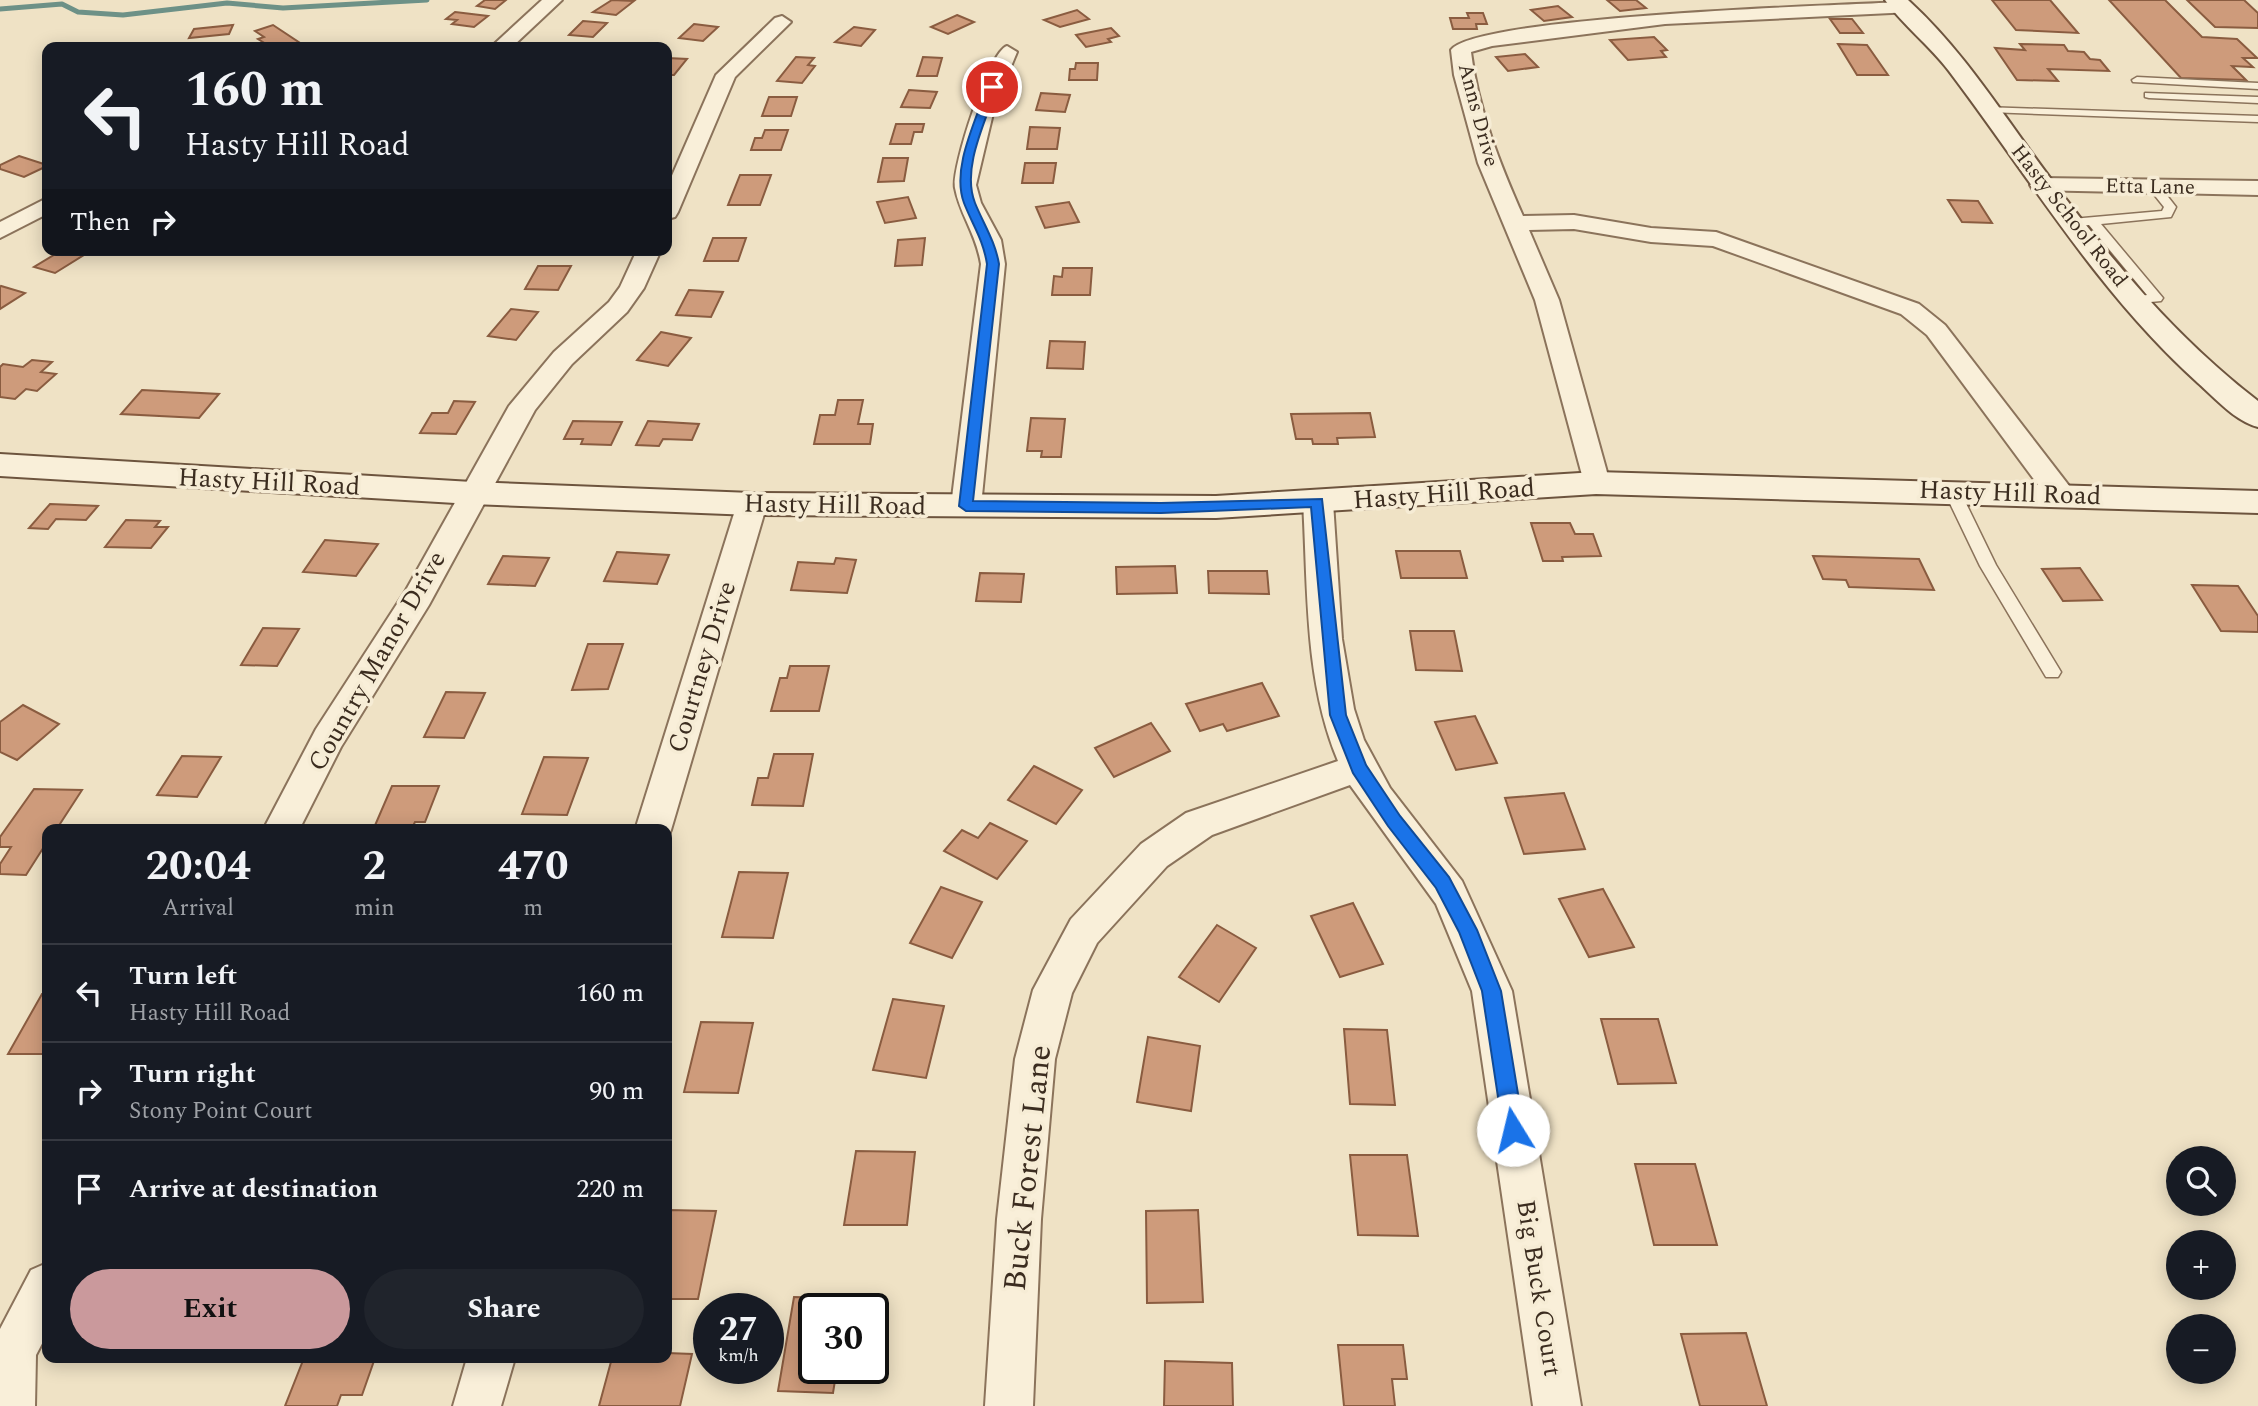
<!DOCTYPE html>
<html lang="en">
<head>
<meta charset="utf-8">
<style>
  body { margin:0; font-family:Spectral,serif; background:#20242c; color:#f1f3f6; height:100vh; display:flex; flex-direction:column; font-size:26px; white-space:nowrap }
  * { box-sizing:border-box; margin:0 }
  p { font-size:23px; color:#9ea1a6 }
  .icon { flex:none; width:38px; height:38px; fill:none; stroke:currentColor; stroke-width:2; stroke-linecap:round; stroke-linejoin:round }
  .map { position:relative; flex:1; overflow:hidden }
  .details { position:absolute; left:42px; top:824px; width:630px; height:539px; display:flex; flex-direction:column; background:#171b24; border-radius:14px; box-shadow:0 4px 18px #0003 }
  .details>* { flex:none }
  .top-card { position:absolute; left:42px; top:42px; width:630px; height:214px; border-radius:14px; box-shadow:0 4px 18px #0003; background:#171b24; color:#f1f3f6; overflow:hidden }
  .fabs { position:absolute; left:2166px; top:1146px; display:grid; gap:14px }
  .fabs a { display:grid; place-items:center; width:70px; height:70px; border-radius:50%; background:#171b24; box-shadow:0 4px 18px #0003; font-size:35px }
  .speed { position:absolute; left:693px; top:1293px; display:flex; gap:14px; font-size:35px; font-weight:700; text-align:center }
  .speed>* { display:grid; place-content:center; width:91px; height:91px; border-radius:50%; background:#171b24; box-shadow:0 4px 18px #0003; line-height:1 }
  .speed small { font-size:18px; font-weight:400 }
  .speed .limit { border:4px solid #111; border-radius:10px; background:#fff; color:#111 }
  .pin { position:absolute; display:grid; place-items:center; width:60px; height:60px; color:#fff; margin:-30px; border:4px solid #fff; border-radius:50%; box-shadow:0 2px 7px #0007 }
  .me { position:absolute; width:77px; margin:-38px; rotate:351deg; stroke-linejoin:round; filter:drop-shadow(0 0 5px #0008) }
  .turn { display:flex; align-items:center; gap:24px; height:147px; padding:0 28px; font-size:32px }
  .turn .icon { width:91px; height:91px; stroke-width:2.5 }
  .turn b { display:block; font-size:49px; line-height:60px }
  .then { display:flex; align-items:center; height:66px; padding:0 28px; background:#0003; gap:14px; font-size:26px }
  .eta { display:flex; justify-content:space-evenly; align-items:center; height:119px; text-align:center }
  .eta b { font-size:42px; font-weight:700; line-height:49px }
  .button { display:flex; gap:14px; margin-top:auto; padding:14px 28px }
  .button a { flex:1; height:80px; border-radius:42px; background:#ca999c; color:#111; font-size:28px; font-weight:700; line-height:80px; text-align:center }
  .button a+a { background:#20242c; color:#f1f3f6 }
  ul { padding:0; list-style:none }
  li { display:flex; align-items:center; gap:21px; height:98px; padding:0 28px; border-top:2px solid #363941 }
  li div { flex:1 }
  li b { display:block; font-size:26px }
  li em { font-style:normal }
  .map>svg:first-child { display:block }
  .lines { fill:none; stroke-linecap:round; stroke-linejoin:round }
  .stream { stroke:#6d9187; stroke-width:5 }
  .building { fill:#ce9b7b; stroke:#8a5c40; stroke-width:2 }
  .lane-casing { stroke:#8b735b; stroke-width:3 }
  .street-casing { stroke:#8b735b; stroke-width:4 }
  .secondary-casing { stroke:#6d543e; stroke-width:4 }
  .lane { fill:#f9efd9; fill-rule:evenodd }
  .street { fill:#f9efd9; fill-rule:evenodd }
  .secondary { fill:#f9efd9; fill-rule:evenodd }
  .route { fill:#1a73e8; stroke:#114b97; stroke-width:2 }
  .labels { text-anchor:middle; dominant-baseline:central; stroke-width:7; stroke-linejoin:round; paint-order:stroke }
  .far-street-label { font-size:21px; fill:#3b2c1f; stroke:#f6ecd5 }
  .street-label { font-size:26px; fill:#3b2c1f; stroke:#f6ecd5 }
  .near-street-label { font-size:32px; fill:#3b2c1f; stroke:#f6ecd5 }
</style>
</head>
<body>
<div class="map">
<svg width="2258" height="1406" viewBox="0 0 2258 1406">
  <rect width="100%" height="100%" fill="#efe2c5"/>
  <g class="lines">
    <!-- stream -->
    <path class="stream" d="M0 9 62 4 78 12 123 15 227 3 283 8 427 0"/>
  </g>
  <!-- building -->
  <g class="building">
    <path d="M485 0H506L495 9 477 6Z"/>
    <path d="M612 0 634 1 616 15 593 12Z"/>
    <path d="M1607 0H1636L1646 8 1620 11Z"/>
    <path d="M1992 0H2050L2078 33 2016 30Z"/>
    <path d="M2109 0H2165L2202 37 2237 39 2257 58H2243L2253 67 2232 66 2246 80 2181 78Z"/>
    <path d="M2187 0H2244L2258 13V28L2215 27Z"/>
    <path d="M1558 6 1572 17 1544 21 1531 10Z"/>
    <path d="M1077 10 1089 19 1060 27 1044 20Z"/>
    <path d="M455 12 488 16 474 27 452 24 457 20 446 19Z"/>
    <path d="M1467 13H1483L1487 24H1476L1477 29H1453L1450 18H1469Z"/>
    <path d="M957 15 974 22 948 34 931 27Z"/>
    <path d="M1830 19H1852L1863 33H1840Z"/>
    <path d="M583 21 607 23 593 37 569 35Z"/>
    <path d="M694 24 718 27 703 41 679 38Z"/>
    <path d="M233 25 229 34 189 38 194 29Z"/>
    <path d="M273 25 300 43 287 47H271L258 39 264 37 255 31Z"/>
    <path d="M854 27 875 30 861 46 835 42Z"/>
    <path d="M1111 28 1119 36 1108 39 1111 42 1086 47 1076 35Z"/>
    <path d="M1654 37 1667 50 1661 51 1666 57 1628 60 1610 40Z"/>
    <path d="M1838 44 1867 45 1888 75H1857Z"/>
    <path d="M2020 44 2064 45 2068 51 2084 52 2090 59 2100 60 2109 71 2048 69 2058 81 2017 80 1995 48 2025 50Z"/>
    <path d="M1525 54 1538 67 1508 71 1496 57Z"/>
    <path d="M796 57 814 58 808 65 815 66 802 83 777 81Z"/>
    <path d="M923 57 942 58 937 76H917Z"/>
    <path d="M667 58 687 59 674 75H667Z"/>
    <path d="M1076 63H1098L1097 80H1069L1070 69H1075Z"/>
    <path d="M909 90 937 92 930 108 901 107Z"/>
    <path d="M1041 93 1070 95 1065 112 1036 110Z"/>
    <path d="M769 97H797L791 116H762Z"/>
    <path d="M896 124H924L922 132H914L911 144H890Z"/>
    <path d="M1030 127 1060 128 1057 149H1027Z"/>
    <path d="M765 130H788L781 150H751L755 138H762Z"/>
    <path d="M19 156 47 165V166L24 177 0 169V165Z"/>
    <path d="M883 158H908L904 181 878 182Z"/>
    <path d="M1025 163H1056L1053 183H1022Z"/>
    <path d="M740 175H771L760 205H728Z"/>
    <path d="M908 197 916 218 885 223 877 202Z"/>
    <path d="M1948 200 1978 201 1992 223 1962 222Z"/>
    <path d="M1069 202 1079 222 1045 228 1036 207Z"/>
    <path d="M713 238H746L738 261H704Z"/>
    <path d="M925 238 922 265 895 266 898 240Z"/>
    <path d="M62 250H92L55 273 34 267Z"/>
    <path d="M538 266H571L558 290 525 289Z"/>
    <path d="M1063 268H1092L1090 295H1052L1054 276 1062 277Z"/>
    <path d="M0 287 1 286 25 293 0 309Z"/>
    <path d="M689 290 723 292 711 317 676 315Z"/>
    <path d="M511 309 538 312 516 340 488 336Z"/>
    <path d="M661 332 691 338 668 366 637 360Z"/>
    <path d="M1050 341 1085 342 1083 369 1047 368Z"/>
    <path d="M32 360 52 362 41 372 56 374 37 391 26 389 15 399 0 397V367L3 364 23 367Z"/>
    <path d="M142 390 219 394 199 418 121 414Z"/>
    <path d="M838 400H863L858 424H873L870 444H814L820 415H835Z"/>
    <path d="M454 401 475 402 456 434 420 433 432 413H448Z"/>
    <path d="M1370 413 1375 437 1337 438 1338 444H1313L1312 439H1296L1291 414Z"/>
    <path d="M1031 418 1065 419 1061 457H1041L1042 451H1027Z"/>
    <path d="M573 421 622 422 611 445 581 444 583 439H564Z"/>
    <path d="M648 421 699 424 692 440 663 439 659 446 636 445Z"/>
    <path d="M50 504 98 506 86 520 56 519 48 529 29 528Z"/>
    <path d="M126 520 160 521 155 527H168L151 548 105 547Z"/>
    <path d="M1531 523H1570L1575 534H1593L1601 556 1562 557 1563 561H1543Z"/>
    <path d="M325 540 378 544 356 576 303 572Z"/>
    <path d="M1396 551H1460L1467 578H1401Z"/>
    <path d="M617 552 669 555 657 584 604 581Z"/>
    <path d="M503 556 549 558 535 586 488 584Z"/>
    <path d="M1813 556 1919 559 1934 590 1849 587 1846 580 1823 579Z"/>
    <path d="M836 558 856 560 847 593 791 590 798 562 834 564Z"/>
    <path d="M1175 566 1177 593 1117 594 1116 567Z"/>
    <path d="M2080 568 2102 600 2063 601 2042 569Z"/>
    <path d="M1208 571H1267L1269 594 1209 593Z"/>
    <path d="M980 573 1024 574 1021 602 976 601Z"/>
    <path d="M2192 585 2238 586 2258 616V632L2221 631Z"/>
    <path d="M263 628 299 629 277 666 241 665Z"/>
    <path d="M1410 631H1454L1462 671 1416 670Z"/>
    <path d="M588 644H623L608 689 572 690Z"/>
    <path d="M790 666H829L819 711H771L780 678H787Z"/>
    <path d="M1262 683 1279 716 1227 731 1223 724 1200 731 1186 704Z"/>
    <path d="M446 692 485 693 464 738 424 737Z"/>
    <path d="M23 705 59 724 17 760 0 752V722Z"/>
    <path d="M1475 716 1497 763 1456 770 1435 722Z"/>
    <path d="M1151 723 1170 751 1114 777 1095 748Z"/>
    <path d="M774 754H813L803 806 752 805 758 778H768Z"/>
    <path d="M182 756 221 757 197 797 157 795Z"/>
    <path d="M544 757 588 758 567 815 522 814Z"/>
    <path d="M1034 766 1082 790 1056 824 1008 800Z"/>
    <path d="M392 786H439L425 822H415L411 830H373Z"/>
    <path d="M34 789 82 790 56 830H47V842L26 875 0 874V864L11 847H0V837Z"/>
    <path d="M1564 793 1585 849 1524 854 1505 798Z"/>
    <path d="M990 823 1027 841 997 879 944 851 962 830 978 838Z"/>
    <path d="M739 872 788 873 773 938 722 937Z"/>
    <path d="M941 887 982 902 952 958 910 943Z"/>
    <path d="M1603 889 1634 947 1589 957 1559 899Z"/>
    <path d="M1353 903 1383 964 1340 977 1311 916Z"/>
    <path d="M1217 925 1256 948 1219 1002 1179 977Z"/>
    <path d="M42 994H47V1054H8Z"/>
    <path d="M893 999 944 1006 926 1078 873 1070Z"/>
    <path d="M1601 1019H1658L1676 1083 1618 1084Z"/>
    <path d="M701 1022 753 1023 738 1093 684 1092Z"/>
    <path d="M1344 1029 1387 1030 1395 1105 1350 1104Z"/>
    <path d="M1148 1037 1200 1046 1191 1111 1137 1102Z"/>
    <path d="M856 1151 915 1152 907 1225H844Z"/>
    <path d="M1350 1155H1407L1418 1236 1358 1235Z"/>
    <path d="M1635 1164H1695L1717 1245H1654Z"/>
    <path d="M667 1210 716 1211 698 1299H667Z"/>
    <path d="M1198 1210 1203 1302 1147 1303 1146 1211Z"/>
    <path d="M794 1297 863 1299 861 1309H814V1368H837L833 1393 778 1391Z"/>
    <path d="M1746 1333 1767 1406H1700L1681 1334Z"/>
    <path d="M1338 1345H1403L1407 1379H1392L1395 1406H1344Z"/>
    <path d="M667 1353 692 1354 680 1406H599L612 1358H667Z"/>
    <path d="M304 1358H375L362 1395H341L337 1406H285Z"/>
    <path d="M1165 1361 1232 1363 1233 1406H1164Z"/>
  </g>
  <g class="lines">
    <!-- lane casing -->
    <g class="lane-casing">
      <g id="lane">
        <path d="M2137 77 2258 83V89L2133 82 2132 80Z"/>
        <path d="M2145 93 2258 97V103L2149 98 2145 97Z"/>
        <path d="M1984 107 2258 116V122L1988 112 1984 111Z"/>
        <path d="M2150 184H2158L2176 207 2171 217 2101 224 2163 298 2161 301 2130 304V298L2147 295 2089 225 2072 227 2066 223 2072 219 2162 211 2164 207 2148 187Z"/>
        <path d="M1952 486 1960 491 1996 565 2058 667 2061 672 2058 677H2046L1980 566 1944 491Z"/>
      </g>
    </g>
    <!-- street casing -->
    <g class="street-casing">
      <g id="street">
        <path d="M542 0H562L512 47H491Z"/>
        <path d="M1905 2 1914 8 1912 12 1665 24 1492 46 1471 52C1478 109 1500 164 1523 216L1574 215 1651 228 1716 232 1919 304 1945 325 2070 487 2074 494 2070 501 2060 504 2050 501 1927 335 1901 314 1713 246 1651 242 1574 229 1529 230 1559 300 1610 483 1606 490 1596 493 1586 490 1535 300 1478 163 1454 75 1451 50C1476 16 1844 5 1905 2Z"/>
        <path d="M782 16 791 22 735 77 678 212 675 217 667 219V187L716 75 775 18Z"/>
        <path d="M1007 46 1017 52 995 105 976 185 981 203 1001 240 1005 264 981 506 976 513 966 516 956 513 951 506 981 264C976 233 960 215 955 188 951 169 989 51 1007 46Z"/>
        <path d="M2041 178 2258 181V195L2033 190 2030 185Z"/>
        <path d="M47 198V214L0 238V222Z"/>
        <path d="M637 250H661L644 288 627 312 572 364 535 410 429 605 341 747 299 830H263L316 729 406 590 509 406 554 352 609 302 620 287Z"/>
        <path d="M1318 492 1328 495 1333 502 1342 639 1354 709 1364 740 1390 788 1462 881 1512 991 1581 1406H1533L1472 991 1436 904 1350 785 1212 835 1167 866 1097 943 1072 993 1055 1059 1041 1219 1033 1406H985L997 1219 1015 1059 1033 990 1071 919 1141 844 1186 813 1338 761C1304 680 1308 588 1303 502L1308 495Z"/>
        <path d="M752 494 762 497 767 504 671 830 667 839V830H635L737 504 742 497Z"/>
        <path d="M47 1263V1334L36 1355 35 1406H0V1329L31 1270Z"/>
        <path d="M467 1358H515L501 1406H453Z"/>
      </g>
    </g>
    <!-- secondary casing -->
    <g class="secondary-casing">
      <g id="secondary">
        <path d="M1885 0H1908C1964 51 2003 115 2048 175 2109 258 2176 338 2258 401V427C2235 421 2216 399 2198 383 2098 293 2030 178 1949 71 1931 47 1901 23 1885 0Z"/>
        <path d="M0 454 472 482 752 493 1216 496 1596 472 2258 491V513L1596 494 1216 518 752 515 472 504 0 476Z"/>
      </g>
    </g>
    <!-- lane -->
    <use href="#lane" class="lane"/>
    <!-- street -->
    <use href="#street" class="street"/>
    <!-- secondary -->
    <use href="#secondary" class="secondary"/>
  </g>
  <!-- route -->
  <path class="route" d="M992 84 997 87C986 121 961 168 975 203 984 225 995 241 999 264L973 501 1161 503 1322 499 1346 715 1366 765 1400 816 1449 877 1477 930 1501 991 1524 1130 1521 1137 1513 1140 1506 1137 1503 1130 1482 991 1459 932 1436 888 1388 826 1353 773 1330 715 1311 507 1161 513 966 511 959 506 987 264C983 239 973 226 964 203 951 168 976 121 987 87Z"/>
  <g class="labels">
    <!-- far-street labels -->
    <g class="far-street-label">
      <text transform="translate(1478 115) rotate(75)">Anns Drive</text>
      <text transform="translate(2150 187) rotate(1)">Etta Lane</text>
      <text transform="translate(2069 216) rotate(52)">Hasty School Road</text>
    </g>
    <!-- street labels -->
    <g class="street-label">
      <text transform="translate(269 482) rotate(3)">Hasty Hill Road</text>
      <text transform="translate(2010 493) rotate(2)">Hasty Hill Road</text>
      <text transform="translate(1444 494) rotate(-4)">Hasty Hill Road</text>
      <text transform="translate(835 505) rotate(1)">Hasty Hill Road</text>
      <text transform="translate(377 661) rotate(-60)">Country Manor Drive</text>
      <text transform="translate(702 667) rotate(-73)">Courtney Drive</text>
      <text transform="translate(1539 1288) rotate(81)">Big Buck Court</text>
    </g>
    <!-- near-street labels -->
    <g class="near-street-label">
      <text transform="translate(1028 1168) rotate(-84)">Buck Forest Lane</text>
    </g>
  </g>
</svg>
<div class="fabs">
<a><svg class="icon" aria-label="search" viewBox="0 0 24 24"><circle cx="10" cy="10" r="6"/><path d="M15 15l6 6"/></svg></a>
<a>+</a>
<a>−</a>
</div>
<div class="speed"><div>27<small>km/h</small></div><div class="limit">30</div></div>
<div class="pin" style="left:992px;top:87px;background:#d93025"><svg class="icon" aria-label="arrive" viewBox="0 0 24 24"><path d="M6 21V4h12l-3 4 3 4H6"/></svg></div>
<svg class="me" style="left:1513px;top:1130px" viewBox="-20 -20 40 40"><circle r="19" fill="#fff"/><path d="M0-13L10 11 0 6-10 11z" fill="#1a73e8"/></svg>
<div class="top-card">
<div class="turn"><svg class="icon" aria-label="left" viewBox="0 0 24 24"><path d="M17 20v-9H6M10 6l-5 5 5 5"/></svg><div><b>160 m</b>Hasty Hill Road</div></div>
<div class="then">Then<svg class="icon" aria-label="right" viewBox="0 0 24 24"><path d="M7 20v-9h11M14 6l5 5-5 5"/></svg></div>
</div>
<section class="details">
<div class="eta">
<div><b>20:04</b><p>Arrival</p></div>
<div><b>2</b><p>min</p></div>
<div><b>470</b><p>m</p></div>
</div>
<ul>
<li><svg class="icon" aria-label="left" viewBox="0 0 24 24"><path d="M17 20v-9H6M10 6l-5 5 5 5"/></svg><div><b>Turn left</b><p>Hasty Hill Road</p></div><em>160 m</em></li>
<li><svg class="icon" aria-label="right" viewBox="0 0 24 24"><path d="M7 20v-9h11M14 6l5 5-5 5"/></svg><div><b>Turn right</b><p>Stony Point Court</p></div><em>90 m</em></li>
<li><svg class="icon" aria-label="arrive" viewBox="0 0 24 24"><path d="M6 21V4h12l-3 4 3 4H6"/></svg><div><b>Arrive at destination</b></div><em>220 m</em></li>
</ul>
<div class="button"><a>Exit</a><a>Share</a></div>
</section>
</div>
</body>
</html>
